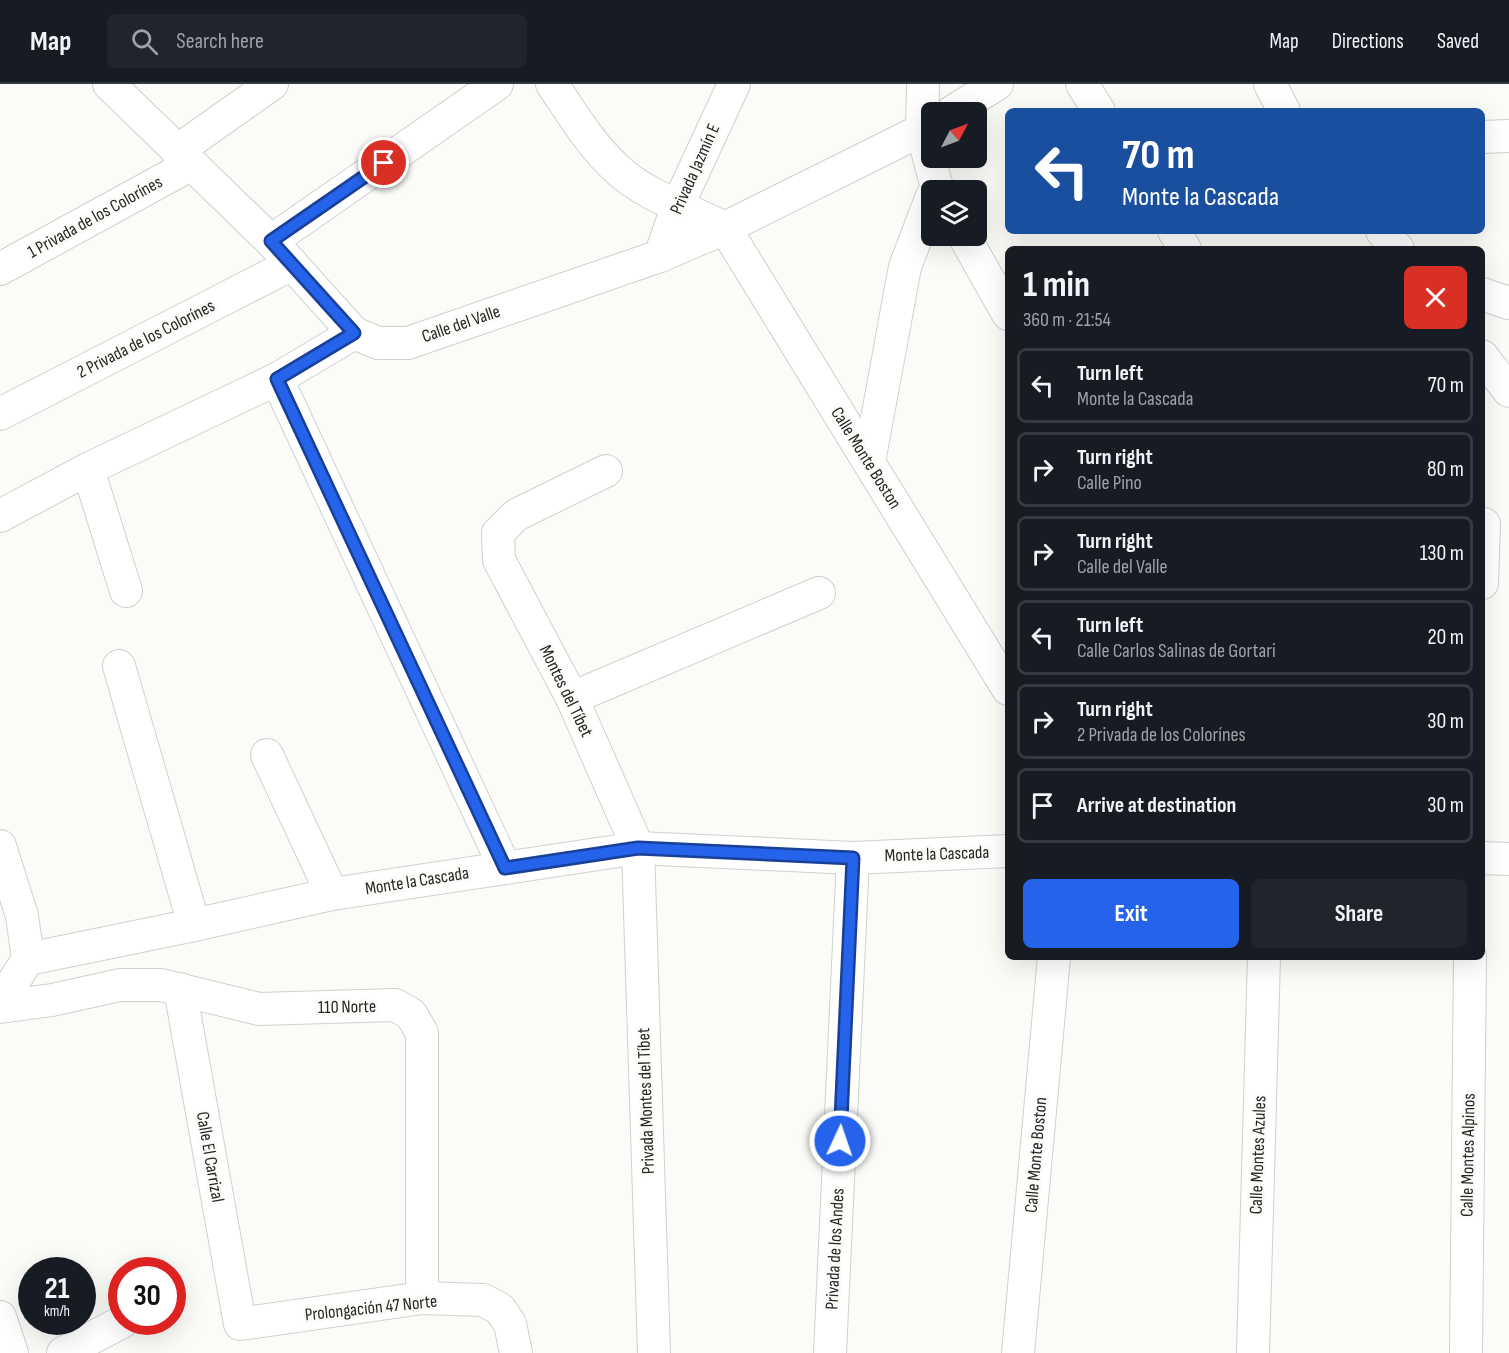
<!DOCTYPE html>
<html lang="en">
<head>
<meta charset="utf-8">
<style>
  body { margin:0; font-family:"Sofia Sans Condensed",sans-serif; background:#20242c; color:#f1f3f6; height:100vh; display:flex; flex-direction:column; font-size:22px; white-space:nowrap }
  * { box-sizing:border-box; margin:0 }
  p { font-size:20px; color:#9ea1a6 }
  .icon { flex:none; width:33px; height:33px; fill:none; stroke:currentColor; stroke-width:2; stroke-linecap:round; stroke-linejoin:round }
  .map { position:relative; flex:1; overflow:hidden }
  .panel { position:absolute; left:1005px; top:162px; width:480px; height:714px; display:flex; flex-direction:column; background:#171b24; border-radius:9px; box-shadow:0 6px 24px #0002 }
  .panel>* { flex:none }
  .guide { position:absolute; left:1005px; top:24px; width:480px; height:126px; border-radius:9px; box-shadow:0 6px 24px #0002; background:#1a4fa0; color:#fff; overflow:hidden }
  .needle { width:39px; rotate:49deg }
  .buttons { position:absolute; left:921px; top:18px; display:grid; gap:12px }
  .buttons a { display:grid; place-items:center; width:66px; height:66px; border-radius:9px; background:#171b24; box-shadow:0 6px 24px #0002; font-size:30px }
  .speed { position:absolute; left:18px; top:1173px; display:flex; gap:12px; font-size:30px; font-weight:700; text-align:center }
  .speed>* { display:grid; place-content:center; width:78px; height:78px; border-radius:50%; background:#171b24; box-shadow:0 6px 24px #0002; line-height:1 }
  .speed small { font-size:15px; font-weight:400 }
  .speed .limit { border:9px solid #d22; background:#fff; color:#111 }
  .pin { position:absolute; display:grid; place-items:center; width:51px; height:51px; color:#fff; margin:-26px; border:3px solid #fff; border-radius:50%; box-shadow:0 2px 6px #0007 }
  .me { position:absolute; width:66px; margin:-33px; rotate:3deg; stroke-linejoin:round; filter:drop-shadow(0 0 4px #0008) }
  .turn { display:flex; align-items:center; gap:21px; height:126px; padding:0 18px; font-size:27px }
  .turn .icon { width:78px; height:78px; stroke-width:2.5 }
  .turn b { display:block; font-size:42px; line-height:51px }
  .round { display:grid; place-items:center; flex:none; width:63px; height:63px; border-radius:9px; background:#20242c }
  .overview { display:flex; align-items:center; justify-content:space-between; height:102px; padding:0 18px }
  h1 { font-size:36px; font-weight:700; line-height:45px }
  .action { display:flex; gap:12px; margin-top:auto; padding:12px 18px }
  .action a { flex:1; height:69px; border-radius:9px; background:#2563eb; color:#fff; font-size:24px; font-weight:700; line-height:69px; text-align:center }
  .action a+a { background:#20242c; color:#f1f3f6 }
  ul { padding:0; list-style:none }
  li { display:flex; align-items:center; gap:18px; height:75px; margin:0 12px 9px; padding:0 6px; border:3px solid #363941; border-radius:9px }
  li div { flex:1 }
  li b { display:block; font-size:22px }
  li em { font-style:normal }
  header { display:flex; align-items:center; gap:36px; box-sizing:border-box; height:84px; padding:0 30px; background:#171b24; border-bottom:2px solid #363941 }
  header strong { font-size:28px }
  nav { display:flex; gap:33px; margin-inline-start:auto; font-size:21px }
  .search { width:420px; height:54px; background:#20242c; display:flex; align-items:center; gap:15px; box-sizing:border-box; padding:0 21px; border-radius:9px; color:#9ea1a6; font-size:22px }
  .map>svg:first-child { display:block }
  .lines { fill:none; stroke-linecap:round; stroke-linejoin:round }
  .minor-casing { stroke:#d0d0cd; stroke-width:34 }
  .minor { stroke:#fff; stroke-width:32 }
  .route-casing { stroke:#184099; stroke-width:15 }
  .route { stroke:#2563eb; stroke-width:10 }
  .labels { text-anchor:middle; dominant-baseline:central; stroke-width:6; stroke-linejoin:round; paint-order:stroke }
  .street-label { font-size:18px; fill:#262625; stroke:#fbfcf8 }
</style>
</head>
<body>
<header>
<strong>Map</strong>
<div class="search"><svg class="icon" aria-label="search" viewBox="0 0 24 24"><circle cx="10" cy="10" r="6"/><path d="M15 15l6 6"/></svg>Search here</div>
<nav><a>Map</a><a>Directions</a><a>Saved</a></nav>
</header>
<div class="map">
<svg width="1509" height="1269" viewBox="0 0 1509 1269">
  <rect width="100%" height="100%" fill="#fbfcf8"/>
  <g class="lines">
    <!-- minor casing -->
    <g class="minor-casing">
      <g id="minor">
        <path d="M109 0 271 157 354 249"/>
        <path d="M552 0C572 29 590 60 616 84 642 110 691 127 725 144L1008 605"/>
        <path d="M923 0 922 47 936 100 939 106"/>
        <path d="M1082 0 1099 27"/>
        <path d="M1270 0 1284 27"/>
        <path d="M952 28 997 0"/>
        <path d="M1482 53 1509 52"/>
        <path d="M177 67 272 0"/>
        <path d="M1174 147 1185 165"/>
        <path d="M1382 147 1398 165"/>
        <path d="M964 152 1008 230"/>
        <path d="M271 157 497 0"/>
        <path d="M660 172 678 121 734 0"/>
        <path d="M0 185 190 81"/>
        <path d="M1482 210 1509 219"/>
        <path d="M1482 272 1509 307"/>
        <path d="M277 295 505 784"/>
        <path d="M0 330 292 180"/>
        <path d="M869 378 905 183 932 112"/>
        <path d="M88 385 126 507"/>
        <path d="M606 387 516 431 498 449 499 476 572 614 638 764 654 1269"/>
        <path d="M0 432 88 385 277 295 354 249 378 259H408L660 172 725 144 932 41"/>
        <path d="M1482 499 1484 440"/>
        <path d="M119 582 194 841"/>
        <path d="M572 614 819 509"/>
        <path d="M267 671 332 810"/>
        <path d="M0 762 22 832 28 875"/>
        <path d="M1482 774 1509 775"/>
        <path d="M180 905 240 1240 422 1214 483 1216 500 1225 510 1240 516 1269"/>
        <path d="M0 919 28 875 194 841 332 810 638 764 853 774 1008 767"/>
        <path d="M0 923 52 916 120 901H161L259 925 395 921 411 930 422 949V1214"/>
        <path d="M0 1233 12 1269"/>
        <path d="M63 1269 122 1238"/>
        <path d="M830 1269 853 774"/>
        <path d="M1018 1269 1054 873"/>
        <path d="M1253 1269 1264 873"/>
        <path d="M1466 1269 1470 873"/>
      </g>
    </g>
    <!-- minor -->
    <use href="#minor" class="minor"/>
  </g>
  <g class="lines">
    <!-- route casing -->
    <g class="route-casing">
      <path id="route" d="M384 79 271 157 354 249 277 295 297 338 505 784 638 764 853 774 840 1057"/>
    </g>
    <!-- route -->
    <use href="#route" class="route"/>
  </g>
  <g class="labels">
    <!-- street labels -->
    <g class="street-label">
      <text transform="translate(695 85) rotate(-66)">Privada Jazmín E</text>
      <text transform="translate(95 133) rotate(-29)">1 Privada de los Colorínes</text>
      <text transform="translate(461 240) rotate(-19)">Calle del Valle</text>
      <text transform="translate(146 255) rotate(-27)">2 Privada de los Colorínes</text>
      <text transform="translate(866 374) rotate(58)">Calle Monte Boston</text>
      <text transform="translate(566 607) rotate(64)">Montes del Tíbet</text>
      <text transform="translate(937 770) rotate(-2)">Monte la Cascada</text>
      <text transform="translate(417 797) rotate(-9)">Monte la Cascada</text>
      <text transform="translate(347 923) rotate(-1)">110 Norte</text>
      <text transform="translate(646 1017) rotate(-92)">Privada Montes del Tíbet</text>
      <text transform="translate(1036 1071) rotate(-85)">Calle Monte Boston</text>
      <text transform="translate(1258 1071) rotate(-88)">Calle Montes Azules</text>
      <text transform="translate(1468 1071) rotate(-89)">Calle Montes Alpinos</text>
      <text transform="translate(210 1073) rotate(80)">Calle El Carrizal</text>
      <text transform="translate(835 1165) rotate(-87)">Privada de los Andes</text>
      <text transform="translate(371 1224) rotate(-6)">Prolongación 47 Norte</text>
    </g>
  </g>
</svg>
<div class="buttons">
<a><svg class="needle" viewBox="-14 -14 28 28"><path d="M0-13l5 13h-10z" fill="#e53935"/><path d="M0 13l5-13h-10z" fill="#9ea1a6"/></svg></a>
<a><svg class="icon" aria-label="layers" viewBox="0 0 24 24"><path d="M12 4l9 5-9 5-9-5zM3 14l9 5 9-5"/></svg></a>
</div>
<div class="speed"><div>21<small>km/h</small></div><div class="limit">30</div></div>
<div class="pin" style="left:384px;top:79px;background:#d93025"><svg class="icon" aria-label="arrive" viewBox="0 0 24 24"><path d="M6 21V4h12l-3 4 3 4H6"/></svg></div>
<svg class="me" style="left:840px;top:1057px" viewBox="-20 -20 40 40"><circle r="17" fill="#2563eb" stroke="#fff" stroke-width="3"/><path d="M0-11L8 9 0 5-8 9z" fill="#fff"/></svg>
<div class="guide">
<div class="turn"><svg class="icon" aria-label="left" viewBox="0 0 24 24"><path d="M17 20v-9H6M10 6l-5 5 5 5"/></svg><div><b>70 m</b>Monte la Cascada</div></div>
</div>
<section class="panel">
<div class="overview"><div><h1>1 min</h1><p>360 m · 21:54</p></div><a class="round" style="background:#d93025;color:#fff"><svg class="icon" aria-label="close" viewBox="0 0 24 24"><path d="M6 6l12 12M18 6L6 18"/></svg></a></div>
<ul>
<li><svg class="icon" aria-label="left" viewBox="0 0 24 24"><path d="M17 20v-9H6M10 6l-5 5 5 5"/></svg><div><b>Turn left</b><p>Monte la Cascada</p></div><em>70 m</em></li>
<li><svg class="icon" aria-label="right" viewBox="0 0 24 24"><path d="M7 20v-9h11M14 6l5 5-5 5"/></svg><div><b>Turn right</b><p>Calle Pino</p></div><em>80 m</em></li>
<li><svg class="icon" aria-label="right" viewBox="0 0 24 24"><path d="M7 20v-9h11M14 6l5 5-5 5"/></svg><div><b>Turn right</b><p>Calle del Valle</p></div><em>130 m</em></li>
<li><svg class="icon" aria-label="left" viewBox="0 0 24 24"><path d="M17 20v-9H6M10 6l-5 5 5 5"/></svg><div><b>Turn left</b><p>Calle Carlos Salinas de Gortari</p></div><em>20 m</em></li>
<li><svg class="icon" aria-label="right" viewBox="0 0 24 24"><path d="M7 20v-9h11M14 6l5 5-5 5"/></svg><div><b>Turn right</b><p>2 Privada de los Colorínes</p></div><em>30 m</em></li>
<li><svg class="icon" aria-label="arrive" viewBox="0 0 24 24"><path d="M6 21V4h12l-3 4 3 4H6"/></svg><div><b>Arrive at destination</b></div><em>30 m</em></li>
</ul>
<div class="action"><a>Exit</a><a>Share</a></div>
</section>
</div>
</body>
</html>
